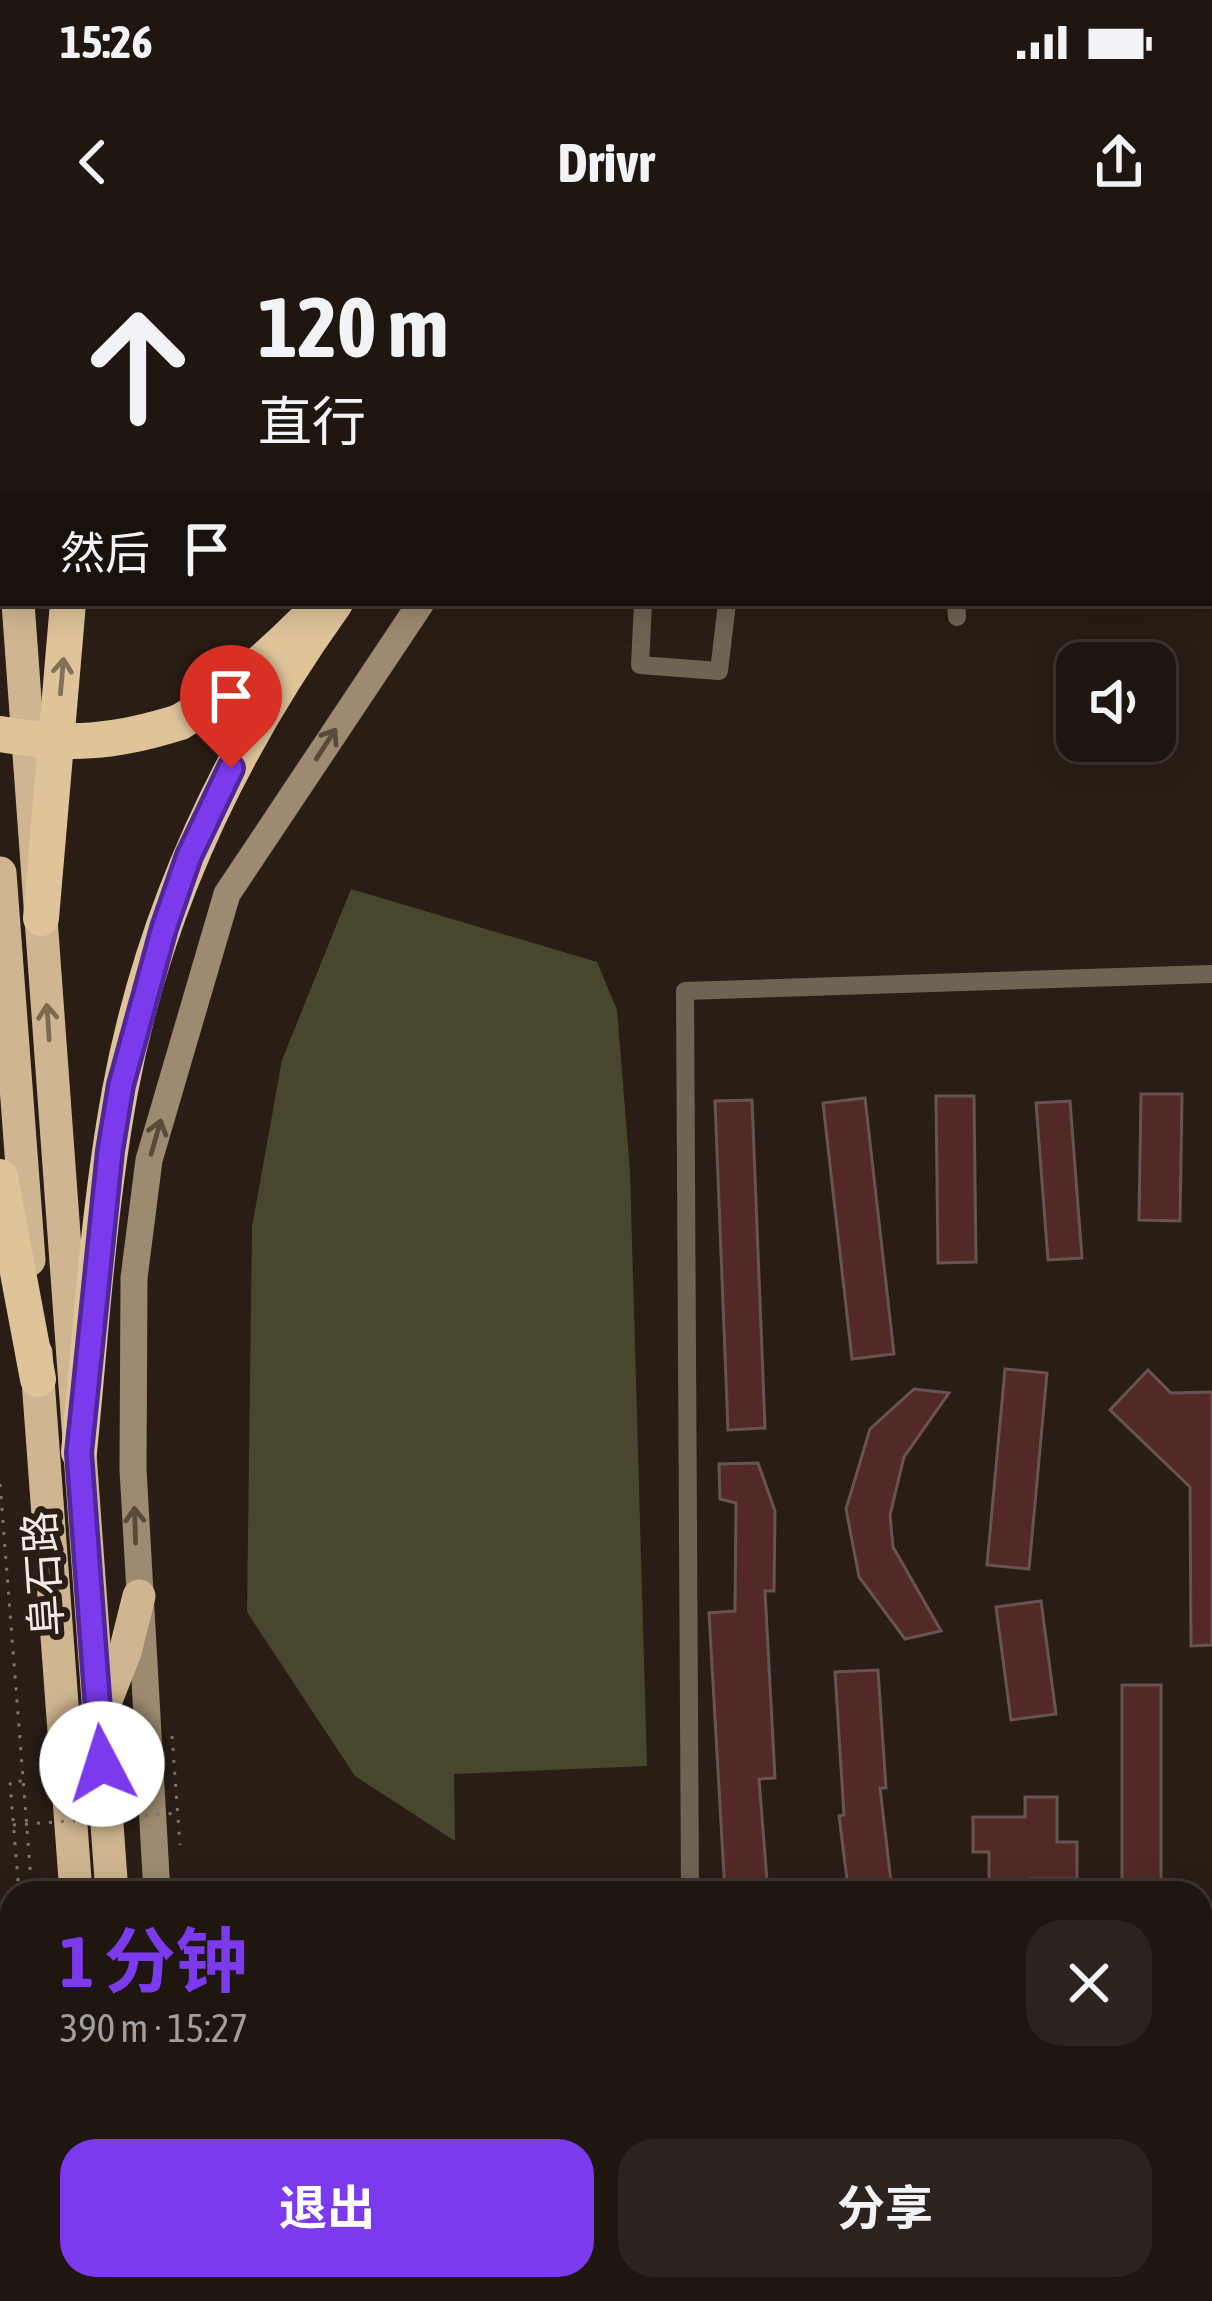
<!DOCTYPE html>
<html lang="zh">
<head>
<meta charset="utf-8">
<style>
  body { margin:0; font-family:"Asap Condensed","Noto Sans SC",sans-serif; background:#2d231e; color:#f1f3f6; height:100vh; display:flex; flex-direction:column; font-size:45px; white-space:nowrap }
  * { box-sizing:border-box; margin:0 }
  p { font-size:39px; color:#a29f9f }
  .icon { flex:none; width:66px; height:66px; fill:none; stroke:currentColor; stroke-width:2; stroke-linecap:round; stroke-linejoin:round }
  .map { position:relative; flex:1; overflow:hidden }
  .panel { position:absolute; left:0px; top:1641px; width:1212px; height:420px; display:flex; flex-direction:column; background:#201610; border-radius:36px 36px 0 0; box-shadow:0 6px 30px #0003,0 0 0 3px #3d3530 }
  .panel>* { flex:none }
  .guide { position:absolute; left:0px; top:0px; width:1212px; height:366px; box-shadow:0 6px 30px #0003,0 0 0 3px #3d3530; background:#201610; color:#f1f3f6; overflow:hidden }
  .tools { position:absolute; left:1056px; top:402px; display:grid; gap:24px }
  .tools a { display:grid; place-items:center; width:120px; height:120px; border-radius:24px; background:#201610; box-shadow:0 6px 30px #0003,0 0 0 3px #3d3530; font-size:60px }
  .pin { position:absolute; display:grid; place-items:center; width:102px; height:102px; color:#fff; margin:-123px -51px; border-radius:50% 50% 50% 0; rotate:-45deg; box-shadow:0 0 12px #0007 }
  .pin .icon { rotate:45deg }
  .me { position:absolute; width:132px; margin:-66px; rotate:355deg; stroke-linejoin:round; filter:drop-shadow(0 0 9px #0008) }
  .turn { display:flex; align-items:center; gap:42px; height:252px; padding:0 60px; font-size:54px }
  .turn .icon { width:156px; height:156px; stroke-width:2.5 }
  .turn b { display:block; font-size:84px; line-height:102px }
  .then { display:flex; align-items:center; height:114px; padding:0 60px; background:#0003; gap:24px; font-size:45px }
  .round { display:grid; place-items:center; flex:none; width:126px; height:126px; border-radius:36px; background:#2d231e }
  .overview { display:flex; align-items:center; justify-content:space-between; height:204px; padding:0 60px }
  h1 { font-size:72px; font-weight:700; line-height:90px; color:#7c3aed }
  .action { display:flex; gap:24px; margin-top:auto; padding:24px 60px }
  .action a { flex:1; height:138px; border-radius:36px; background:#7c3aed; color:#fff; font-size:48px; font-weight:700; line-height:138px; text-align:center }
  .action a+a { background:#2d231e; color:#f1f3f6 }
  .status { display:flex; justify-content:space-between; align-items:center; height:84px; padding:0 60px; background:#201610; direction:ltr }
  .status svg { height:33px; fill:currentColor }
  header { display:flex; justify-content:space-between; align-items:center; height:156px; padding:0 60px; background:#201610; font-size:54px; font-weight:700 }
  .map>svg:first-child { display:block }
  .green { fill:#48472e }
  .building { fill:#532927; stroke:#675452; stroke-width:3 }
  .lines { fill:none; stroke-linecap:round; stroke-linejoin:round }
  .path { stroke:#81766f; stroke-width:3; stroke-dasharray:3 9; stroke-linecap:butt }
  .minor { stroke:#6f6454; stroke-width:18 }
  .secondary { stroke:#9c8b70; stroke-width:27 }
  .trunk { stroke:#cfb690; stroke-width:33 }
  .motorway { stroke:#dfc49a; stroke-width:36 }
  .path-bridge { stroke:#81766f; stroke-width:3; stroke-dasharray:3 9; stroke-linecap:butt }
  .motorway-bridge { stroke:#dfc49a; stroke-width:36 }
  .oneway { stroke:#847058 }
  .oneway2 { stroke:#584939 }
  .oneway3 { stroke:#7c6a52 }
  .route-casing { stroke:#51269a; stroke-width:30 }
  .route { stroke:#7c3aed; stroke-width:21 }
  .labels { text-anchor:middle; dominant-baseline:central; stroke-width:12; stroke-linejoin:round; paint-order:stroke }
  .street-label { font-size:42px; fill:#f3eae5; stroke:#2a1d15 }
</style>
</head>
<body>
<div class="status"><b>15:26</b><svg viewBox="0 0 49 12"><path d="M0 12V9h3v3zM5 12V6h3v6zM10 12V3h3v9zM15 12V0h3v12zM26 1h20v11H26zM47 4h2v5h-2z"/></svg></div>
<header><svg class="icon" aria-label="back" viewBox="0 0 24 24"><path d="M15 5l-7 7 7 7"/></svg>Drivr<svg class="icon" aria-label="share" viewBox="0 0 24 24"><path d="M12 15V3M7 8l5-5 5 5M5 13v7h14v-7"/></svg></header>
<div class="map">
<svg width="1212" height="2061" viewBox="0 0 1212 2061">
  <rect width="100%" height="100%" fill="#2a1d15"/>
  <!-- green -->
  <g class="green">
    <path d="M351 649 597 722 617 770 630 931 647 1526 454 1534 455 1601 355 1536 247 1372 252 987 282 820Z"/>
    <path d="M0 1805 12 1950V2049H20L21 2061H0Z"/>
  </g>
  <!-- building -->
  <g class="building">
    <path d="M1141 854H1182L1180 981 1139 980Z"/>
    <path d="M936 856H974L976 1022 938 1023Z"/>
    <path d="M865 858 894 1114 852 1119 823 863Z"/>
    <path d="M752 860 765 1188 728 1190 715 861Z"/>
    <path d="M1070 861 1082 1018 1048 1020 1036 863Z"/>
    <path d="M1005 1129 1047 1133 1029 1329 987 1325Z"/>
    <path d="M1148 1130 1171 1153 1212 1152V1405L1191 1406 1190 1247 1110 1170Z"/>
    <path d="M914 1149 949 1153 904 1217 890 1275 893 1307 941 1391 905 1399 859 1337 846 1269 870 1189Z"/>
    <path d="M758 1223 775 1271 774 1351H765L775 1538 759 1539 768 1653H725L709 1373 735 1371 736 1263 720 1259 719 1224Z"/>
    <path d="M1041 1361 1056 1474 1011 1480 996 1367Z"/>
    <path d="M878 1430 886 1548H880L891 1642 848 1647 839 1576 844 1575 835 1432Z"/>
    <rect x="1122" y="1445" width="39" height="208"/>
    <path d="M1025 1557H1057V1602H1077V1639H1030V1653H989V1612H973V1577H1025Z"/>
  </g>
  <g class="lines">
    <!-- path -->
    <g class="path">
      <path d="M0 1244 32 1653"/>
      <path d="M172 1496 180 1605"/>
      <path d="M19 1653 10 1542 22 1541"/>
      <path d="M62 2049 63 2061"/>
    </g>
    <!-- minor -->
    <g class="minor">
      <path d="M1209 34 1212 33"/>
      <path d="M643 363 640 425 719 431 727 363"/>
      <path d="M956 363 957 377"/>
      <path d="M690 1653 685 751 1212 734"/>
      <path d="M1200 1719H1212"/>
    </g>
    <!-- secondary -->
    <g class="secondary">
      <path d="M443 0V3"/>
      <path d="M157 1653 133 1229 134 1038 149 920 227 654 421 363"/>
      <path d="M184 2049 185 2061"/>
    </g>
    <!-- trunk -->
    <g class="trunk">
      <path d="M0 111 3 153"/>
      <path d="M18 363 112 1653"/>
      <path d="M0 633 29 1020"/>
      <path d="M36 1113 76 1653"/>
      <path d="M101 1473 125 1412 139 1356"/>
      <path d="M107 2049 108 2061"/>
      <path d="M144 2049 145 2061"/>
    </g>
    <!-- motorway -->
    <g class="motorway">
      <path d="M113 3V0"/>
      <path d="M141 3V0"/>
      <path d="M726 3 732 0"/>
      <path d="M0 12H3"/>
      <path d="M180 482C226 454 265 421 303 383"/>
      <path d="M41 678 68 363"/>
      <path d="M0 937 38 1139"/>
      <path d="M79 1212C91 1092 98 970 120 851 153 673 230 509 335 363"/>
    </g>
    <!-- path-bridge -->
    <path class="path-bridge" d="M13 1585 178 1573"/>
    <!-- motorway-bridge -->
    <path class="motorway-bridge" d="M0 494C68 506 114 503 180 482"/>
  </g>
  <!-- one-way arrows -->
  <defs><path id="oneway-shaft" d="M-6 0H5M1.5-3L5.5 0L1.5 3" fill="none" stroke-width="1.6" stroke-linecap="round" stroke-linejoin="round" transform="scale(3)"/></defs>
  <use class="oneway" href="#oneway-shaft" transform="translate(62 436) rotate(-85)"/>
  <g class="oneway2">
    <use href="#oneway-shaft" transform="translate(326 504) rotate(-57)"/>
    <use href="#oneway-shaft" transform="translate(156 897) rotate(-74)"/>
    <use href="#oneway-shaft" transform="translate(135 1285) rotate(-92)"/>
  </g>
  <use class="oneway3" href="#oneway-shaft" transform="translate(48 782) rotate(-94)"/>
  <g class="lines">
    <!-- route casing -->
    <g class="route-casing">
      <path id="route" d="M102 1524 79 1213 110 911 121 845 164 688 189 616 231 528"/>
    </g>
    <!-- route -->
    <use href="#route" class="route"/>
  </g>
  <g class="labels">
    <!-- street labels -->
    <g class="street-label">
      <text transform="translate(43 1334) rotate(-94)">阜石路</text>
    </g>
  </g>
</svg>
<div class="tools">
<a><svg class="icon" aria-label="sound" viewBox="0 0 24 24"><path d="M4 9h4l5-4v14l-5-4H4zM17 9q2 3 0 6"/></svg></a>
</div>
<div class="pin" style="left:231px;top:528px;background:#d93025"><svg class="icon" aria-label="arrive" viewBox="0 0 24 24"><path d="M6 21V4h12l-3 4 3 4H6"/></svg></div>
<svg class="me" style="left:102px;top:1524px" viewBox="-20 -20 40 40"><circle r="19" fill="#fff"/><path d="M0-13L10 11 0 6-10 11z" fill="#7c3aed"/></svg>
<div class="guide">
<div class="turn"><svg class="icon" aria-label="ahead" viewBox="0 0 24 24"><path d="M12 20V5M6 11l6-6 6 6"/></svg><div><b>120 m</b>直行</div></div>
<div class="then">然后<svg class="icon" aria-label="arrive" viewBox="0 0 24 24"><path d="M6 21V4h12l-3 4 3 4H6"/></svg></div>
</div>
<section class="panel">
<div class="overview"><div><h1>1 分钟</h1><p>390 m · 15:27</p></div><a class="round"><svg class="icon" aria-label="close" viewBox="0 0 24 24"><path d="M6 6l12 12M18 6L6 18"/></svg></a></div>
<div class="action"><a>退出</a><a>分享</a></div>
</section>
</div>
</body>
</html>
